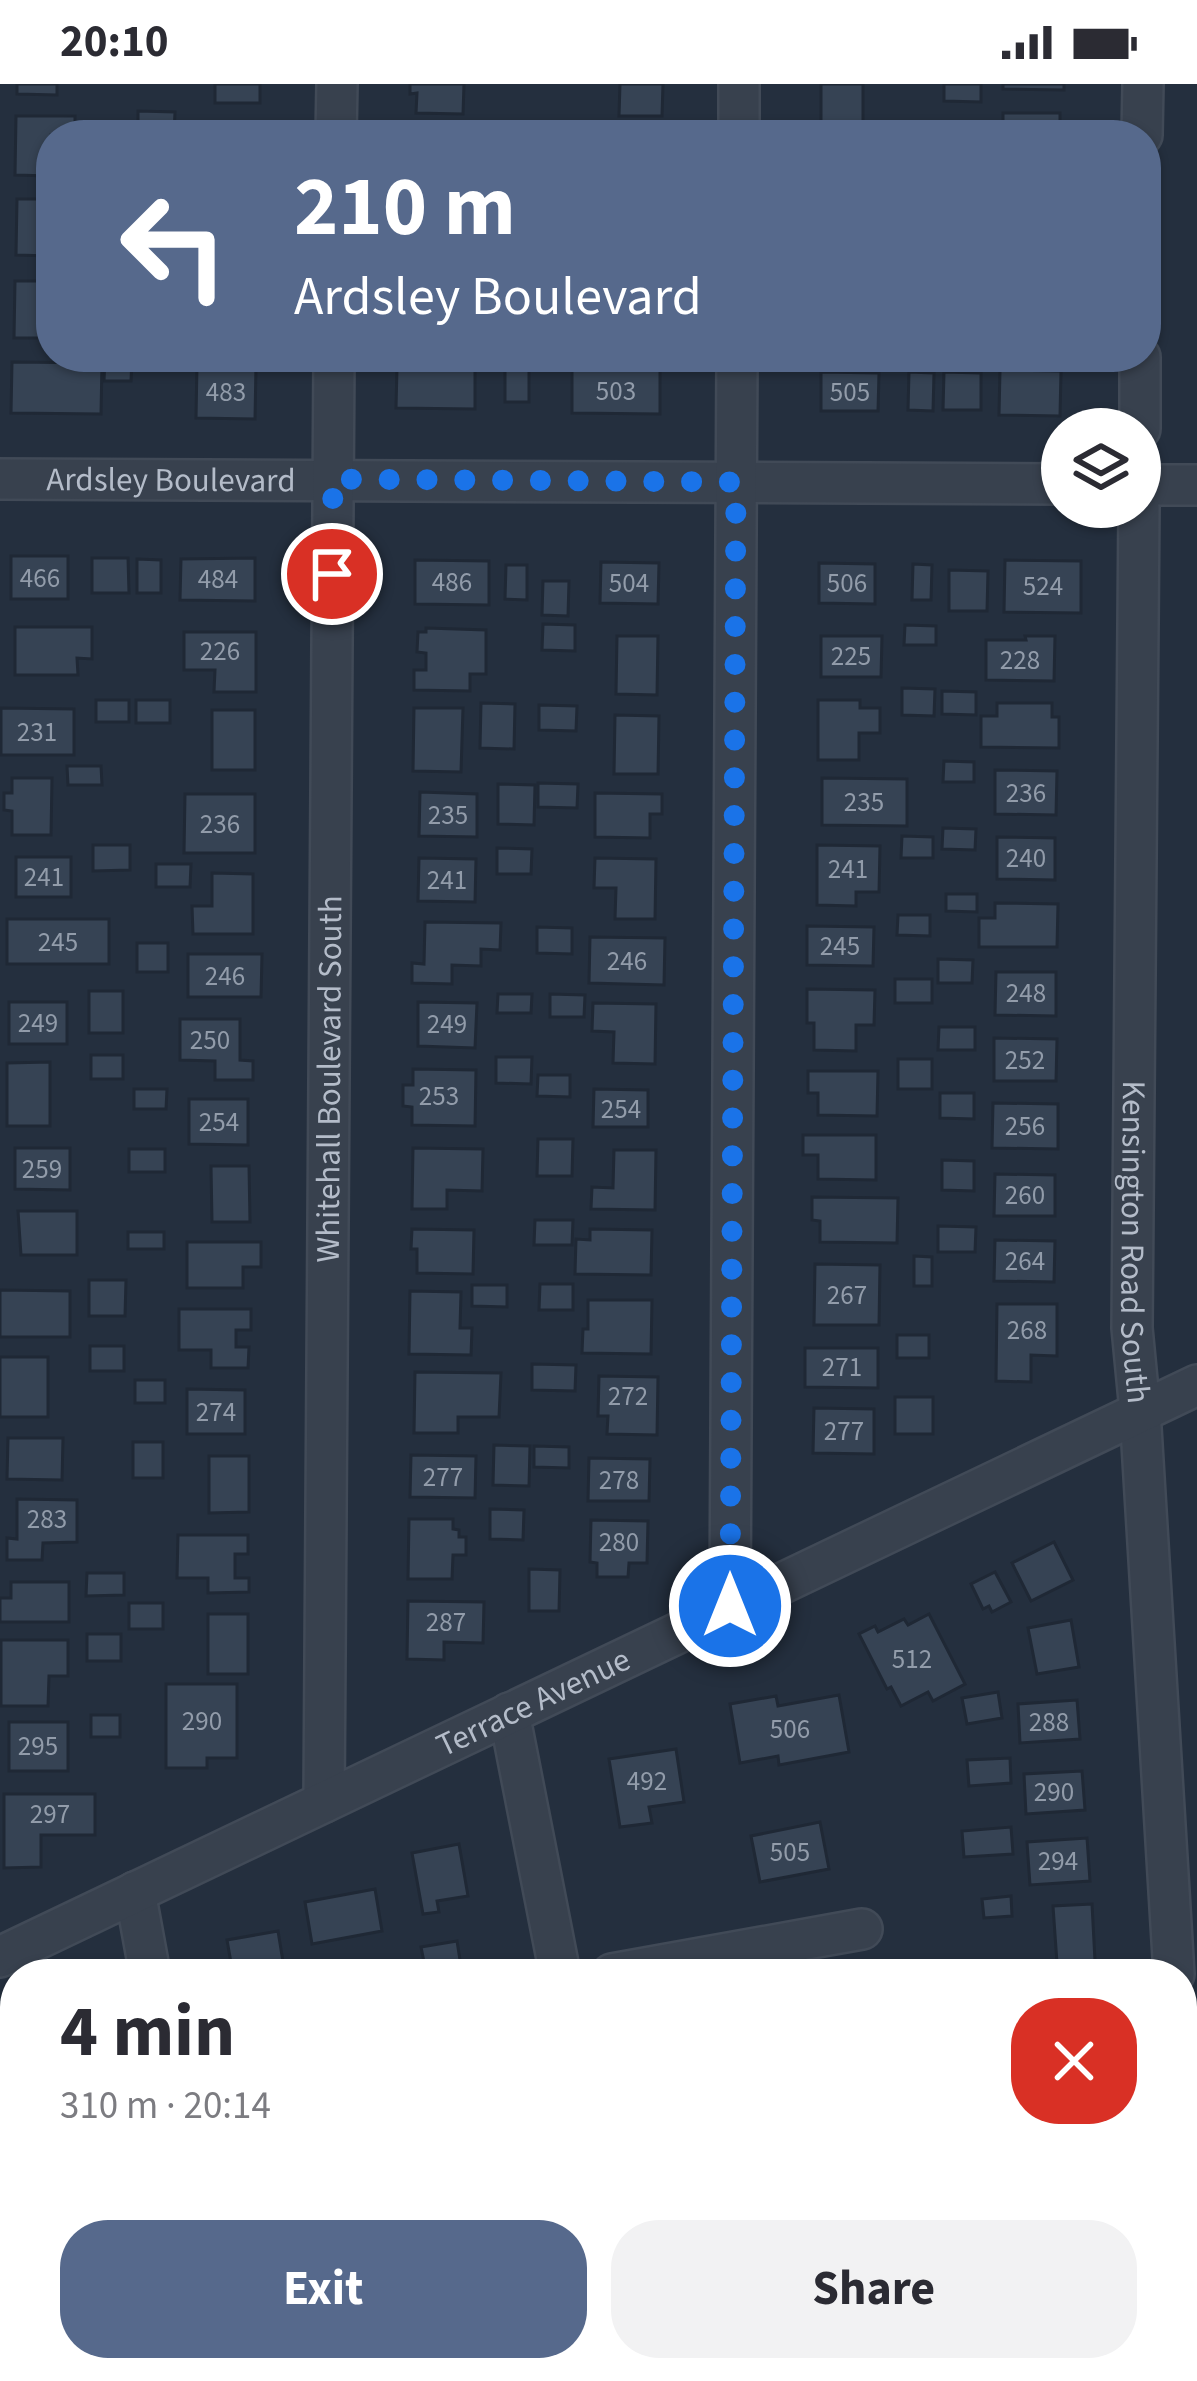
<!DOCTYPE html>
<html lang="en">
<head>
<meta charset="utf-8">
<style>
  body { margin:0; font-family:"Source Sans 3",sans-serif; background:#f2f2f3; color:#2b2b33; height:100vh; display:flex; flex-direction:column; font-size:45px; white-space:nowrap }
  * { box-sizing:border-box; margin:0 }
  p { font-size:39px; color:#7c7c81 }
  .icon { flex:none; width:66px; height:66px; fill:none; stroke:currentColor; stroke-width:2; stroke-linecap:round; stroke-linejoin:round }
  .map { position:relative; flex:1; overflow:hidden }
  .details { position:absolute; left:0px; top:1875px; width:1197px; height:423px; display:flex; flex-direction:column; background:#fff; border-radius:48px 48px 0 0; box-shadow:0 3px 9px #0004 }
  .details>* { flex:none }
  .banner { position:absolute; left:36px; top:36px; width:1125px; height:252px; border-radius:48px; box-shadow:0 3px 9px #0004; background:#56698c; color:#fff; overflow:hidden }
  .tools { position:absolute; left:1041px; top:324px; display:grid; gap:24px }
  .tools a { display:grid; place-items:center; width:120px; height:120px; border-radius:50%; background:#fff; box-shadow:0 3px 9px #0004; font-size:60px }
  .pin { position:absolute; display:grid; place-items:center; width:102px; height:102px; color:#fff; margin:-51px; border:6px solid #fff; border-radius:50%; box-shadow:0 3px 12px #0007 }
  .me { position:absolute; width:132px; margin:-66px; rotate:0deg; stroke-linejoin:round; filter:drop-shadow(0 0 9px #0008) }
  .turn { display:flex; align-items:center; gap:42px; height:252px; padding:0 60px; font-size:54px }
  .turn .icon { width:156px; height:156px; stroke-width:2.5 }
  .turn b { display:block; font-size:84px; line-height:102px }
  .round { display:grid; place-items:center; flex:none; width:126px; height:126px; border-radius:48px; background:#f2f2f3 }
  .head { display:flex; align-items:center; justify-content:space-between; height:204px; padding:0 60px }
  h1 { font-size:72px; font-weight:700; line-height:90px }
  .action { display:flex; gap:24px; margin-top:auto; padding:24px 60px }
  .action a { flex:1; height:138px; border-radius:48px; background:#56698c; color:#fff; font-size:48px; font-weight:700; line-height:138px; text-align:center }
  .action a+a { background:#f2f2f3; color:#2b2b33 }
  .status { display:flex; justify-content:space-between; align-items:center; height:84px; padding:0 60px; background:#fff; direction:ltr }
  .status svg { height:33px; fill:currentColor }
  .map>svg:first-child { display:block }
  .building { fill:#364354; stroke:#1f2835; stroke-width:3 }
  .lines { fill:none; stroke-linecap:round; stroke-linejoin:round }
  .minor-casing { stroke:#414a57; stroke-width:44 }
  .minor { stroke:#38414e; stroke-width:39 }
  .route { stroke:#1a73e8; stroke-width:21; stroke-dasharray:0 37.8 }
  .labels { text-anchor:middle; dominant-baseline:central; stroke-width:12; stroke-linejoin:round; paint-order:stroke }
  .number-label { font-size:27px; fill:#929caa }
  .street-label { font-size:33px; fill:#b4bcc9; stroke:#1d2633 }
</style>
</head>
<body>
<div class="status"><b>20:10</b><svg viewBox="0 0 49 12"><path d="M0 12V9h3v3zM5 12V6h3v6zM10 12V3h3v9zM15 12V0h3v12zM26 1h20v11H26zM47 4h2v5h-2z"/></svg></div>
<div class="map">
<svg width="1197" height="2297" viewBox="0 0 1197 2297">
  <rect width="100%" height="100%" fill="#242f3e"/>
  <!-- building -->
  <g class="building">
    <path d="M17 0H57V11L17 10Z"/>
    <rect x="215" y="0" width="45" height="19"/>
    <path d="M410 0H464L463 30 416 29 417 9 410 10Z"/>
    <path d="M620 0H663L662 32H619Z"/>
    <rect x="821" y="0" width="42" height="38"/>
    <path d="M944 0H981V18L944 17Z"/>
    <path d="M1003 0H1064V6L1003 5Z"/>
    <path d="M138 27 175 28 174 51H138Z"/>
    <rect x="1003" y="29" width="57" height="22"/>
    <path d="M16 32H75V51H51V92L15 91Z"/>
    <path d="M557 40 582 41V51H557Z"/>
    <rect x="491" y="43" width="31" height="8"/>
    <path d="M213 44 260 45V51H195V46L213 47Z"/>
    <path d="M904 44 937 45V51H904Z"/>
    <path d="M17 115H51V172L16 171Z"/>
    <path d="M15 197H51V254H14Z"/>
    <path d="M105 273H132L131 297H104Z"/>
    <path d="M12 278 102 279 101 330 11 329Z"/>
    <path d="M197 280 256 281 255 335 196 334Z"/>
    <path d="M397 283H475V325L396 324Z"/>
    <path d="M505 283 529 284V318H505Z"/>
    <path d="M572 283 660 285V330L572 329Z"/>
    <path d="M1000 286 1061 287 1060 332 999 331Z"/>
    <path d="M821 288 879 289 878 327H821Z"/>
    <path d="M909 288 934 289 933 327 908 326Z"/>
    <path d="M944 288 981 289V326H943Z"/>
    <rect x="11" y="472" width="57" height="43"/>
    <path d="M92 474H128L129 509H92Z"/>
    <path d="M255 474V517L180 516 181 475Z"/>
    <path d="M137 475 161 476V509H137Z"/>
    <path d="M415 476 489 477V521L415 520Z"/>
    <path d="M1005 476 1081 477V529L1004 528Z"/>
    <path d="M601 478 659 479 658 520 600 519Z"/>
    <path d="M819 479 875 480V520L819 519Z"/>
    <path d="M913 480 932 481 931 516H912Z"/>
    <path d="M506 481H527V516L505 515Z"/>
    <path d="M949 486 988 487 987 527H949Z"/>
    <path d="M543 497H569L568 532 542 531Z"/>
    <path d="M543 540 575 541V567L542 566Z"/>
    <path d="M905 541 936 542V561H904Z"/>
    <path d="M15 543H92V575L77 574 78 591H15Z"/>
    <path d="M426 544 486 546V590H470V607L414 606V586H426V569L417 568 418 548H426Z"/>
    <path d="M184 548H256V608H214L215 586H184Z"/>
    <path d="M617 552H658L657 611 616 610Z"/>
    <path d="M821 552H882L881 593H821Z"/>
    <path d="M1025 552H1055L1054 597 986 596V556H1026Z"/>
    <path d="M902 604 935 605 934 632 902 631Z"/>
    <path d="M942 607 976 608V631L942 630Z"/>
    <rect x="96" y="616" width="33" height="22"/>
    <rect x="136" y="616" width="34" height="23"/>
    <path d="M818 616H860V624H880V649H859V676H818Z"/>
    <path d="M481 619 515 620 514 665 480 664Z"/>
    <path d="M997 619H1052V633H1059V664L981 663V632H997Z"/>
    <path d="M539 621 577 622 576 647 539 646Z"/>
    <path d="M1 624 74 625V671H1Z"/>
    <path d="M414 624H463L461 688 413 687Z"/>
    <rect x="212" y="626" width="43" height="60"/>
    <path d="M615 631 659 632 658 690H614Z"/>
    <path d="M944 677 974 678V698H943Z"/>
    <path d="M67 682H101L102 701H68Z"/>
    <path d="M995 686 1057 687 1056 731 995 730Z"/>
    <path d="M12 694H52L51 751H12V727L4 726V709H12Z"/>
    <path d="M822 694 907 695V742L822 741Z"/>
    <path d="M538 699 578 700 577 724 538 723Z"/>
    <path d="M498 700 535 701 534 741 498 740Z"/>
    <path d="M420 708 477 710V753L419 752Z"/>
    <path d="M595 709 662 710V730H650V754L595 753Z"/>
    <path d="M185 710H255V769H184Z"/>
    <path d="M943 744 976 745 975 766 942 765Z"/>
    <path d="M902 752 933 753V774H901Z"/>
    <path d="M997 753 1055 754V796L997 795Z"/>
    <path d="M93 761H130V786L93 787Z"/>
    <path d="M817 761 880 762 879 808H856V822L817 821Z"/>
    <path d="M497 764 532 765 531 790H497Z"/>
    <rect x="16" y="773" width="55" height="40"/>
    <path d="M419 774 476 775 475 818 418 817Z"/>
    <path d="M595 774 656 775 655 835H615L616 804H594Z"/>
    <path d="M156 780H191L190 803H156Z"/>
    <path d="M212 789 253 790V850H193L192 822H212Z"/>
    <path d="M946 810H977V828L946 827Z"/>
    <path d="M995 819 1058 820 1057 863H979V834H995Z"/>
    <path d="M898 831H930V852L897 851Z"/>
    <rect x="7" y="835" width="102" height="45"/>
    <path d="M425 838 501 839 500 866 481 865V882L452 881V900L412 899V879L424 880Z"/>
    <path d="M807 842 874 843 873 882 807 881Z"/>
    <path d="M537 843 572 844V870L537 869Z"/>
    <path d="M590 853 665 854 664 901 589 899Z"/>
    <rect x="137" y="859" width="31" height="29"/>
    <path d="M188 870H262L261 913H188Z"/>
    <path d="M938 875 973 876 972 899H938Z"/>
    <path d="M996 888H1056V932L995 931Z"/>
    <rect x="895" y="895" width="37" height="24"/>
    <path d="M807 905 875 906 874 941H856V967L814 966V939H807Z"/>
    <rect x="89" y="907" width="34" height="42"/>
    <path d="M498 910H532L531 929H497Z"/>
    <path d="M550 910 585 911 584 933H550Z"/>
    <rect x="9" y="918" width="58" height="42"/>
    <path d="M418 918 477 919 475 964 418 962Z"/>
    <path d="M593 919 656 920 655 980 613 979 614 948 592 947Z"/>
    <path d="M180 935H240V976L253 977V996H215V977L180 976Z"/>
    <path d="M939 943H975V966H938Z"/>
    <path d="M994 954 1057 955 1056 997H994Z"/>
    <rect x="91" y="971" width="32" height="24"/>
    <path d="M496 973H532L531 1000 496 999Z"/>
    <rect x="898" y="975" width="34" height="30"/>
    <path d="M50 978V1042H7V979Z"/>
    <path d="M413 985 476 986 475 1042 412 1041V1023L403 1022V1001H413Z"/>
    <path d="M808 987H878L877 1032 818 1031V1009H808Z"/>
    <path d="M538 991H570V1013L537 1012Z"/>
    <path d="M134 1005H167L166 1025H134Z"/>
    <path d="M594 1005 648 1006V1043H593Z"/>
    <path d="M940 1009H974V1035L940 1034Z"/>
    <path d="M189 1015H248V1061L189 1060Z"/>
    <path d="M993 1019 1058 1020V1065L992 1064Z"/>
    <path d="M803 1051H876V1096L818 1095V1071H803Z"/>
    <path d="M538 1055H573L572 1092H537Z"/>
    <path d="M15 1064H70V1106L15 1105Z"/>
    <path d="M413 1064 483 1065 482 1107 447 1106V1125H412Z"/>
    <rect x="129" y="1065" width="36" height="23"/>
    <path d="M614 1066H656L655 1126 591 1125 592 1103 613 1104Z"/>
    <path d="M942 1076 974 1077V1107L942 1106Z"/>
    <path d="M211 1082H249L250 1138H212Z"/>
    <path d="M995 1090 1055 1091V1132H994Z"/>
    <path d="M812 1113 898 1114 897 1159 820 1158V1137L812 1136Z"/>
    <path d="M18 1127H77V1171H21Z"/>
    <path d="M535 1136H573L572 1161H534Z"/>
    <path d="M938 1142 976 1143 975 1168H938Z"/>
    <path d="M412 1145 474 1146 473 1190 417 1189V1165H411Z"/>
    <path d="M590 1145 652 1146 651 1191 575 1190 576 1155 590 1156Z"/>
    <rect x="128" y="1148" width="36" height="17"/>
    <path d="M995 1156 1055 1157 1054 1198 994 1197Z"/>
    <path d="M187 1158H261V1183H243V1204H187Z"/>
    <path d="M914 1172 932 1173V1202H914Z"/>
    <path d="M815 1180 880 1181 879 1241H814Z"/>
    <path d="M89 1196H126L125 1232H89Z"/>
    <path d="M540 1200H573V1226H539Z"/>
    <path d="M472 1201H507V1223L472 1222Z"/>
    <path d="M0 1206 70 1207V1253H0Z"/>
    <path d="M410 1207 461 1208 460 1244H472L471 1271 409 1270Z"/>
    <path d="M588 1216H652L651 1270 582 1269 583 1245H588Z"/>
    <path d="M997 1220H1057V1272L1031 1271V1298L996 1297Z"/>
    <path d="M179 1225H251V1246H236V1263H249L248 1284H211V1266H179Z"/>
    <rect x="897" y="1251" width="32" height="23"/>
    <rect x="90" y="1262" width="34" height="25"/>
    <path d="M805 1264H878V1304L805 1303Z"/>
    <rect x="0" y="1273" width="48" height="60"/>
    <path d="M532 1280 576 1281 575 1307 532 1306Z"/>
    <path d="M415 1288 501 1289 499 1333H458V1349H414Z"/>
    <path d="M599 1292 658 1293 657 1351 607 1350 608 1332H598Z"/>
    <rect x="135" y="1296" width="30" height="23"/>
    <path d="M187 1305 245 1306V1350H187Z"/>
    <rect x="895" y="1313" width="38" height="37"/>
    <path d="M814 1324 874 1325V1370L813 1369Z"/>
    <path d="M8 1354H63L62 1396 7 1395Z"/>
    <rect x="133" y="1358" width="30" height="36"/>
    <path d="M494 1361 530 1362 529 1402 493 1401Z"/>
    <path d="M534 1362 569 1363V1384L534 1383Z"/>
    <path d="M411 1371 476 1372 475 1414 410 1413Z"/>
    <path d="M209 1372H249V1428L209 1429Z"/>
    <path d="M589 1374 650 1375 649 1417H588Z"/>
    <path d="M17 1415 77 1416V1458L43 1459 42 1476H7V1454L17 1455Z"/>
    <path d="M490 1425 524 1426 523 1456 490 1455Z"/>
    <path d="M409 1435H453V1445L459 1446V1453H466V1471H453L452 1495H408Z"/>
    <path d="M591 1436 648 1437 647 1479H629L628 1493H597V1479L590 1478Z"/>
    <path d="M178 1451H248V1470H235V1494H249V1508L208 1509V1494H177Z"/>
    <path d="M1054 1458 1073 1496 1031 1517 1012 1479Z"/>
    <path d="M529 1485 560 1486 559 1527H529Z"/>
    <path d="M995 1488 1011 1518 992 1528 989 1522 983 1525 971 1500Z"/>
    <path d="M87 1489H124V1511L86 1512Z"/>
    <path d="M11 1498H69V1538H0V1514H11Z"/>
    <path d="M408 1517 484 1518 483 1559 444 1558V1576L407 1575Z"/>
    <rect x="129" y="1519" width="34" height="26"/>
    <rect x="208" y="1530" width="40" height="60"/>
    <path d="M929 1530 965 1600 933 1617 928 1608 901 1622 891 1603 887 1605 859 1550 875 1542 878 1548 904 1535 908 1541Z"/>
    <path d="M1071 1536 1079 1583 1037 1590 1028 1544Z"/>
    <rect x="87" y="1550" width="34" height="27"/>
    <path d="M1 1556H68V1592H49L48 1622H1Z"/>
    <path d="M166 1600H237V1674H207V1684H166Z"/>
    <path d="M998 1608 1002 1634 967 1640 962 1614Z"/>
    <path d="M839 1611 849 1668 779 1681 778 1672 740 1679 730 1620 776 1612 778 1622Z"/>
    <path d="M1077 1616 1080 1655 1020 1659 1018 1620Z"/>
    <rect x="91" y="1631" width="29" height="22"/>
    <rect x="9" y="1638" width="59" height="49"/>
    <path d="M676 1665 684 1718 649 1723 652 1739 620 1743 609 1675Z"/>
    <path d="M1010 1674 1011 1699 969 1702 967 1676Z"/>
    <path d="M1082 1687 1085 1726 1026 1730 1024 1690Z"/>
    <path d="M4 1710H95V1751H41V1783L4 1784Z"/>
    <path d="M820 1738 829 1785 760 1798 751 1752Z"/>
    <path d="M1011 1743 1013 1770 964 1773 962 1747Z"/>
    <path d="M1087 1754 1090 1797 1030 1801 1027 1758Z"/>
    <path d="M459 1760 468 1812 437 1817 439 1828 423 1830 412 1769Z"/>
    <path d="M375 1805 382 1847 312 1860 305 1818Z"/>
    <path d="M1011 1812 1012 1832 984 1834 982 1815Z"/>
    <path d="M1092 1820 1095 1877 1057 1879 1053 1822Z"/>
    <path d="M278 1847 285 1890H233L227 1856Z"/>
    <path d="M457 1857 460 1876 425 1883 421 1863Z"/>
    <path d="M15 1968V2010L0 2013V1971Z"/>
    <path d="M15 2082V2109L0 2112V2085Z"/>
    <path d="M82 2283H147L150 2297H85Z"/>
    <path d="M310 2283H378L381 2297H324L323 2292 312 2294Z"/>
    <path d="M484 2283H547L550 2297H486Z"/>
    <path d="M1121 2287V2297H1080V2289Z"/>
  </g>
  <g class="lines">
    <!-- minor casing -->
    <g class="minor-casing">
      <g id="minor">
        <path d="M336 51 337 0"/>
        <path d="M739 51V0"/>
        <path d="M1142 51 1143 0"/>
        <path d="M1140 345V273"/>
        <path id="s1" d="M0 395 1062 400"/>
        <path d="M1140 401H1197"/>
        <path id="s2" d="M1139 423 1132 1244 1140 1327 1174 1890"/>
        <path d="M730 1523 737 273"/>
        <path d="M509 1629 560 1890"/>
        <path id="s3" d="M324 1718 334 273"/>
        <path d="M135 1808 150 1890"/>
        <path id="s4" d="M0 1873 1197 1301"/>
        <path d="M612 1890 862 1845"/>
        <path d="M1182 2016 1197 2266"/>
        <path d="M221 2283 224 2297"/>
        <path d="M633 2296 703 2283"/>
      </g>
    </g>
    <!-- minor -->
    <use href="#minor" class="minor"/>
  </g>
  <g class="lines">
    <!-- route -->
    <path class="route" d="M332 490 333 395 736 398 730 1522"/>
  </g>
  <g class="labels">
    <!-- number labels -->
    <g class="number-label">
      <text x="616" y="307">503</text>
      <text x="226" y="308">483</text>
      <text x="850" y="308">505</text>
      <text x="40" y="494">466</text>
      <text x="218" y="495">484</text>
      <text x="452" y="498">486</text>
      <text x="629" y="499">504</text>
      <text x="847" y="499">506</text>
      <text x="1043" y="502">524</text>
      <text x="220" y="567">226</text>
      <text x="851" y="572">225</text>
      <text x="1020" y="576">228</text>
      <text x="37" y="648">231</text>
      <text x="1026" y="709">236</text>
      <text x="864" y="718">235</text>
      <text x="448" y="731">235</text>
      <text x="220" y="740">236</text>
      <text x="1026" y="774">240</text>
      <text x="848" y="785">241</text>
      <text x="44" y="793">241</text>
      <text x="447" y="796">241</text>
      <text x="58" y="858">245</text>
      <text x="840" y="862">245</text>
      <text x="627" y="877">246</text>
      <text x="225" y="892">246</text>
      <text x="1026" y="909">248</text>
      <text x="38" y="939">249</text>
      <text x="447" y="940">249</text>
      <text x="210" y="956">250</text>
      <text x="1025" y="976">252</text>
      <text x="439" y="1012">253</text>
      <text x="621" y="1025">254</text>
      <text x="219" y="1038">254</text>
      <text x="1025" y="1042">256</text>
      <text x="42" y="1085">259</text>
      <text x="1025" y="1111">260</text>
      <text x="1025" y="1177">264</text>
      <text x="847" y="1211">267</text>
      <text x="1027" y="1246">268</text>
      <text x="842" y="1283">271</text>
      <text x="628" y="1312">272</text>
      <text x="216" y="1328">274</text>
      <text x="844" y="1347">277</text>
      <text x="443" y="1393">277</text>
      <text x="619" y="1396">278</text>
      <text x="47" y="1435">283</text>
      <text x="619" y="1458">280</text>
      <text x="446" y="1538">287</text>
      <text x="912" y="1575">512</text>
      <text x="202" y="1637">290</text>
      <text x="1049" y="1638">288</text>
      <text x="790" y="1645">506</text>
      <text x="38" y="1662">295</text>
      <text x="647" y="1697">492</text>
      <text x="1054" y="1708">290</text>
      <text x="50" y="1730">297</text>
      <text x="790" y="1768">505</text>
      <text x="1058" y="1777">294</text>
    </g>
    <!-- street labels -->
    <g class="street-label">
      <text stroke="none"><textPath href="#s1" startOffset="171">Ardsley Boulevard</textPath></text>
      <text stroke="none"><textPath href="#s3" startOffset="723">Whitehall Boulevard South</textPath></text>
      <text stroke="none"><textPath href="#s2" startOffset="735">Kensington Road South</textPath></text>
      <text stroke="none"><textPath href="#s4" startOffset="591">Terrace Avenue</textPath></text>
    </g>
  </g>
</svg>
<div class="tools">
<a><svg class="icon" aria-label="layers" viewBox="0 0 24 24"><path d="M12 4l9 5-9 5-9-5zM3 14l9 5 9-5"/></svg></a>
</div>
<div class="pin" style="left:332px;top:490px;background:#d93025"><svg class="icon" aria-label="arrive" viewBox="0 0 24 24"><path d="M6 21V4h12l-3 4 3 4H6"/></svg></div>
<svg class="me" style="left:730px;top:1522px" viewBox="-20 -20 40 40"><circle r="17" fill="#1a73e8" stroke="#fff" stroke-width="3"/><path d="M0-11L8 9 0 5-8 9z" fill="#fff"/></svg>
<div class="banner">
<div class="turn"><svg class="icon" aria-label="left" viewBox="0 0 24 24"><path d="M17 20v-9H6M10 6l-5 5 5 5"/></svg><div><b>210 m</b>Ardsley Boulevard</div></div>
</div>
<section class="details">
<div class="head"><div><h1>4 min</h1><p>310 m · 20:14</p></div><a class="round" style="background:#d93025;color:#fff"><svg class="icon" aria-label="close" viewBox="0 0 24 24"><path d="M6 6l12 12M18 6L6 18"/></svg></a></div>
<div class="action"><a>Exit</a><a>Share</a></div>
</section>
</div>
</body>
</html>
